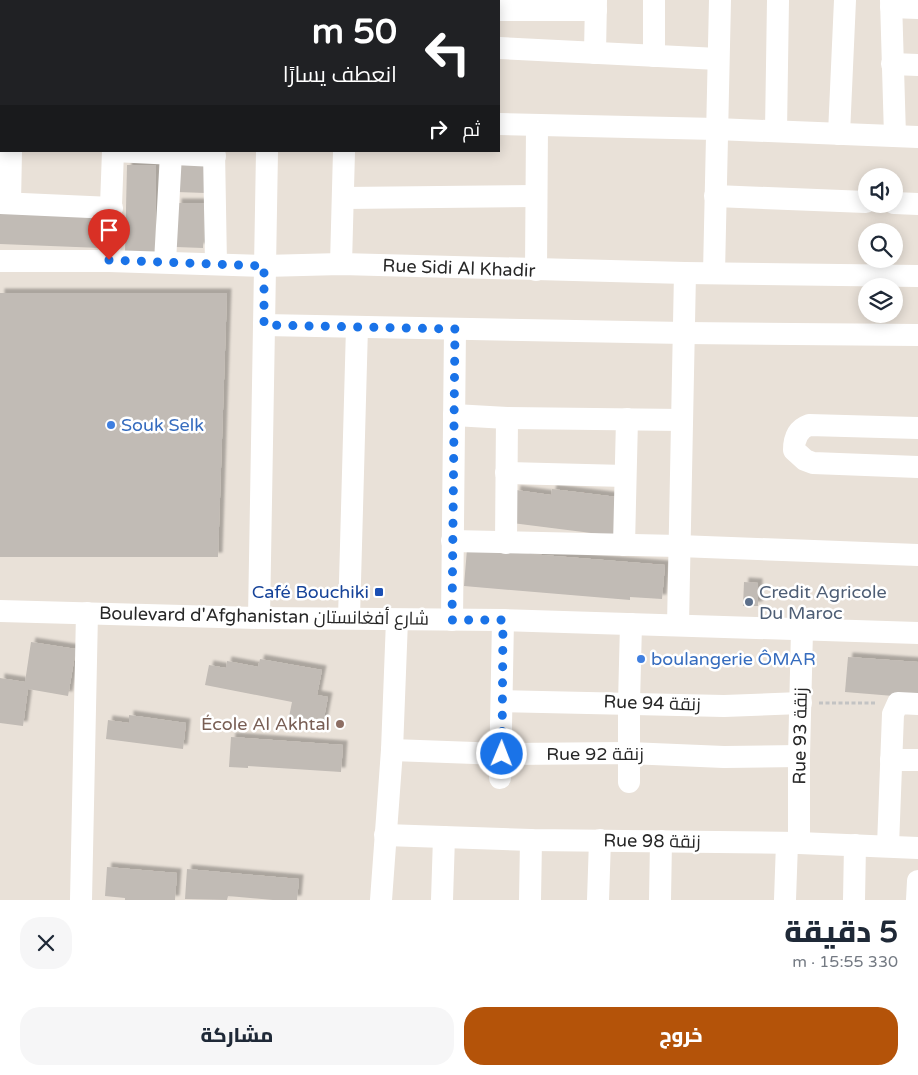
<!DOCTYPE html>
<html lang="ar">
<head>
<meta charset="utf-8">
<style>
  body { margin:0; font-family:"Varela Round",Cairo,sans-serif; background:#f6f6f7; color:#1f2937; direction:rtl; height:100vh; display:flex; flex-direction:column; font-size:19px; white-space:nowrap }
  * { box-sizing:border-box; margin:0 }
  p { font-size:16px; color:#747a83 }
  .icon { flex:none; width:28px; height:28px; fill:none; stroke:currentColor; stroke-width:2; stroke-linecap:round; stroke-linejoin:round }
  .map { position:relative; height:900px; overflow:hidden; direction:ltr }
  .panel { display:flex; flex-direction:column; background:#fff; flex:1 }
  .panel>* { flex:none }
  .top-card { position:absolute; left:0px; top:0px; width:500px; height:152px; box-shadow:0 2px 12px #0003; direction:rtl; background:#202124; color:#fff; overflow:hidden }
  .controls { position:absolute; left:858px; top:168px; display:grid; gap:10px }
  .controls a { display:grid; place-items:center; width:45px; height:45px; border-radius:50%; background:#fff; box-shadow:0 2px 12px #0003; font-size:25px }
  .pin { position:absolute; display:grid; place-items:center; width:42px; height:42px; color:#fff; margin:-51px -21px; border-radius:50% 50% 50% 0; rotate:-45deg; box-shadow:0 0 5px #0007 }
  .pin .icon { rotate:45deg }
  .me { position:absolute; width:55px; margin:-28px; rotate:1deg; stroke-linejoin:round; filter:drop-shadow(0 0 4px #0008) }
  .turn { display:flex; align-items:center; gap:18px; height:105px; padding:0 20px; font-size:22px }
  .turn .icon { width:65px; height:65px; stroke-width:2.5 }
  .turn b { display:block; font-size:35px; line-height:42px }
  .then { display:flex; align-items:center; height:48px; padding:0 20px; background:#0003; gap:10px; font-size:19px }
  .round { display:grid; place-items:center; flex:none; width:52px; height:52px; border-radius:20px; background:#f6f6f7 }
  .head { display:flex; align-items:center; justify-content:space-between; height:85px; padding:0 20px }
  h1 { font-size:30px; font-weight:800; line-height:38px }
  .action { display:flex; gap:10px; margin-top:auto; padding:10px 20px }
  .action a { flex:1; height:58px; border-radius:20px; background:#b45309; color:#fff; font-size:20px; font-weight:800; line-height:58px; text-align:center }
  .action a+a { background:#f6f6f7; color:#1f2937 }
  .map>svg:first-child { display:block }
  .building { fill:#c1bbb5; filter:url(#shadow) }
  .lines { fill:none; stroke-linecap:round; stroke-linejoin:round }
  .path { stroke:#c3c3c3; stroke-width:3; stroke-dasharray:4 2.5; stroke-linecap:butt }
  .minor { stroke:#fff; stroke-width:22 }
  .route { stroke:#1a73e8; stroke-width:9; stroke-dasharray:0 16.2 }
  .shop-dot { fill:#3f7fe0; stroke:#fff; stroke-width:2 }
  .transit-dot { fill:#1a4fb4; stroke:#fff; stroke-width:2 }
  .service-dot { fill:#5c6f8a; stroke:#fff; stroke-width:2 }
  .education-dot { fill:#8d6e63; stroke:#fff; stroke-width:2 }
  .labels { text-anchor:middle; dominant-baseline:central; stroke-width:5; stroke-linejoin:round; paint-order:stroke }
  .street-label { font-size:18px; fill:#272727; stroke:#fff }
  .shop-label { font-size:18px; fill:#366cbe; stroke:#fff; text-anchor:start }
  .transit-label { font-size:18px; fill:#164399; stroke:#fff; text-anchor:end }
  .service-label { font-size:18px; fill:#4e5e75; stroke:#fff; text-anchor:start }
  .education-label { font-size:18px; fill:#785e54; stroke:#fff; text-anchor:end }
</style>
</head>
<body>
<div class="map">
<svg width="918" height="900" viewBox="0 0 918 900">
  <defs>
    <filter id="shadow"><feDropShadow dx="4.5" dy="-4.5" stdDeviation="1" flood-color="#0004"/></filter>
  </defs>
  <rect width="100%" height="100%" fill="#e9e1d8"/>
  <!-- building -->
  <g class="building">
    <path d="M127 165H156L155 253 125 252Z"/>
    <path d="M178 165 208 166 206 193 176 192Z"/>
    <path d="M177 203H204L203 248 176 247Z"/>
    <path d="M0 212 102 215 101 248 0 244Z"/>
    <path d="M0 293H227L218 557H0Z"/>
    <path d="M552 489 617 497 615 536 512 523 516 490 551 495Z"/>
    <path d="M467 549 665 565 662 599 630 597V600L464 586Z"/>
    <path d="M744 582 758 583V606H743Z"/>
    <path d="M31 642 76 649 68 696 28 689 23 726 0 723V678L25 682Z"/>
    <path d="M848 657 918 662V698L845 692Z"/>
    <path d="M260 659 322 670 317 695 328 697 322 728 288 722 292 702 205 685 209 665 226 668 227 661 258 667Z"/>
    <path d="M129 715 186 723 183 749 106 739 108 720 129 723Z"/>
    <path d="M231 737 343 745 341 772 248 766V768L229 767Z"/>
    <path d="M107 867 177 873 175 900H125V898L105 896Z"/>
    <path d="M187 869 299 879 297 900H273L228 896 227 900 185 899Z"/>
  </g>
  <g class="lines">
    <!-- path -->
    <path class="path" d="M819 703H877"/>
    <!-- minor -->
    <g class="minor">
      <path d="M400 0V1"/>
      <path d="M891 0 895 136"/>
      <path d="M4 1V0"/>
      <path d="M96 1V0"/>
      <path d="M145 1V0"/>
      <path d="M271 1V0"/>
      <path d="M342 1V0"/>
      <path d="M891 7 918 8"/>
      <path d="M499 10H596"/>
      <path d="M0 46H1"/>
      <path d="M499 48 718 59"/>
      <path d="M595 53 596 0"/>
      <path d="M654 56V0"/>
      <path d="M892 64 918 65"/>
      <path d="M0 98H1"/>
      <path d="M499 124 716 129 918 137"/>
      <path d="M776 131 778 0"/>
      <path d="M839 134 845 0"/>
      <path d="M114 151 215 156"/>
      <path d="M214 151 216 264"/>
      <path d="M715 196 866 202"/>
      <path d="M344 198 536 196"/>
      <path d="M0 203 112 208"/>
      <path d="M10 203 11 151"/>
      <path d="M894 203 918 204"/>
      <path d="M0 261H109L264 266 341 264 685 273 918 276"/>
      <path d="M109 261 113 151"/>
      <path d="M165 262 171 154"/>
      <path d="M341 264 344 151"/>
      <path d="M536 270 537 125"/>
      <path d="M714 273 720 0"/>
      <path d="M264 325 684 333 918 335"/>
      <path d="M454 415 507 418 682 420"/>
      <path d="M918 428 809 425C798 429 794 438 794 450L805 460 813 463 918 467"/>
      <path d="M506 473 625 476"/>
      <path d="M452 541 679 546 918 555"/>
      <path d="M506 543 507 418"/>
      <path d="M624 545 627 419"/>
      <path d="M0 611 259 618 503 620 918 633"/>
      <path d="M259 618 267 151"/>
      <path d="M349 618 357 327"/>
      <path d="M452 620 455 329"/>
      <path d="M678 625 685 273"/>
      <path d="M502 701 724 706 801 703"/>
      <path d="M392 750 502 754 629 753 724 757 799 756"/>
      <path d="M891 760H918"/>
      <path d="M500 778 503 620"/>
      <path d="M629 782V703L631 624"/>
      <path d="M385 835 531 840 799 843 918 848"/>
      <path d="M799 843V756L802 630"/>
      <path d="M888 846 893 714 898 703 918 704"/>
      <path d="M81 900 87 613"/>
      <path d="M381 900 392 750 397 620"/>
      <path d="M442 900 444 837"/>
      <path d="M530 900 531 840"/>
      <path d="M598 900 600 840"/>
      <path d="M660 900 661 841"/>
      <path d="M785 900 787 843"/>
      <path d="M854 900 855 845"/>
      <path d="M917 900 918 881"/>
    </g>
  </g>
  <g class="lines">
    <!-- route -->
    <path class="route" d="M109 260 264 266V325L455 329 452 620H503L502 754"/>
  </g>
  <!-- markers -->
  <g class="shop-dot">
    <circle cx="111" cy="425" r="5"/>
    <circle cx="641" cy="659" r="5"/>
  </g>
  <rect class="transit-dot" x="374" y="587" width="10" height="10" rx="2.5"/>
  <circle class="service-dot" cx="749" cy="602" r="5"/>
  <circle class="education-dot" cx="340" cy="724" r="5"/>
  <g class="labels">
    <!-- street labels -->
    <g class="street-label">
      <text transform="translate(459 268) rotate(2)">Rue Sidi Al Khadir</text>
      <text transform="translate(264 616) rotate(1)">Boulevard d'Afghanistan شارع أفغانستان</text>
      <text transform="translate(652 703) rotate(2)">Rue 94 زنقة</text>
      <text transform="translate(800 736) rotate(-89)">Rue 93 زنقة</text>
      <text x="595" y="754">Rue 92 زنقة</text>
      <text transform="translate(652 841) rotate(1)">Rue 98 زنقة</text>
    </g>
    <!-- shop labels -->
    <g class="shop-label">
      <text x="121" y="425">Souk Selk</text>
      <text x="651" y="659">boulangerie ÔMAR</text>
    </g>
    <!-- transit labels -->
    <g class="transit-label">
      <text x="369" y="592">Café Bouchiki</text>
    </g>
    <!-- service labels -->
    <g class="service-label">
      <text x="759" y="592">Credit Agricole<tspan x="759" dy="21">Du Maroc</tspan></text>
    </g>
    <!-- education labels -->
    <g class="education-label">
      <text x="330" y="724">École Al Akhtal</text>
    </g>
  </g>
</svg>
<div class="controls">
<a><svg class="icon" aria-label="sound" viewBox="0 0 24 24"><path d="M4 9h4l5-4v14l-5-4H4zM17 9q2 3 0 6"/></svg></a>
<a><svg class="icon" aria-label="search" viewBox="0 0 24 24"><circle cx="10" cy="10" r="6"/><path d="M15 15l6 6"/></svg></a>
<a><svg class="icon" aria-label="layers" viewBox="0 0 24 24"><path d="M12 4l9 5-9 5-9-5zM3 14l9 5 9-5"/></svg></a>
</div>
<div class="pin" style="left:109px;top:260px;background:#d93025"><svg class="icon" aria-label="arrive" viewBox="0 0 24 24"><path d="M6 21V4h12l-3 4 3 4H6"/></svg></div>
<svg class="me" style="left:502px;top:754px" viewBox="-20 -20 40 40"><circle r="17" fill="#1a73e8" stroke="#fff" stroke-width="3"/><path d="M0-11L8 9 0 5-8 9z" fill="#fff"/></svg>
<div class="top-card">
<div class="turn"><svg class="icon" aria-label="left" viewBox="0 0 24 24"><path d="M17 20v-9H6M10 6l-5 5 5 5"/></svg><div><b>50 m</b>انعطف يسارًا</div></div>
<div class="then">ثم<svg class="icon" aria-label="right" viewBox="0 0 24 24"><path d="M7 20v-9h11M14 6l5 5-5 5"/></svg></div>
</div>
</div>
<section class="panel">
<div class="head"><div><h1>5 دقيقة</h1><p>330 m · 15:55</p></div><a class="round"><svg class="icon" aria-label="close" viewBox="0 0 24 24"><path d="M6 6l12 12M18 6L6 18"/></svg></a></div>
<div class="action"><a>خروج</a><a>مشاركة</a></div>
</section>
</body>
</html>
